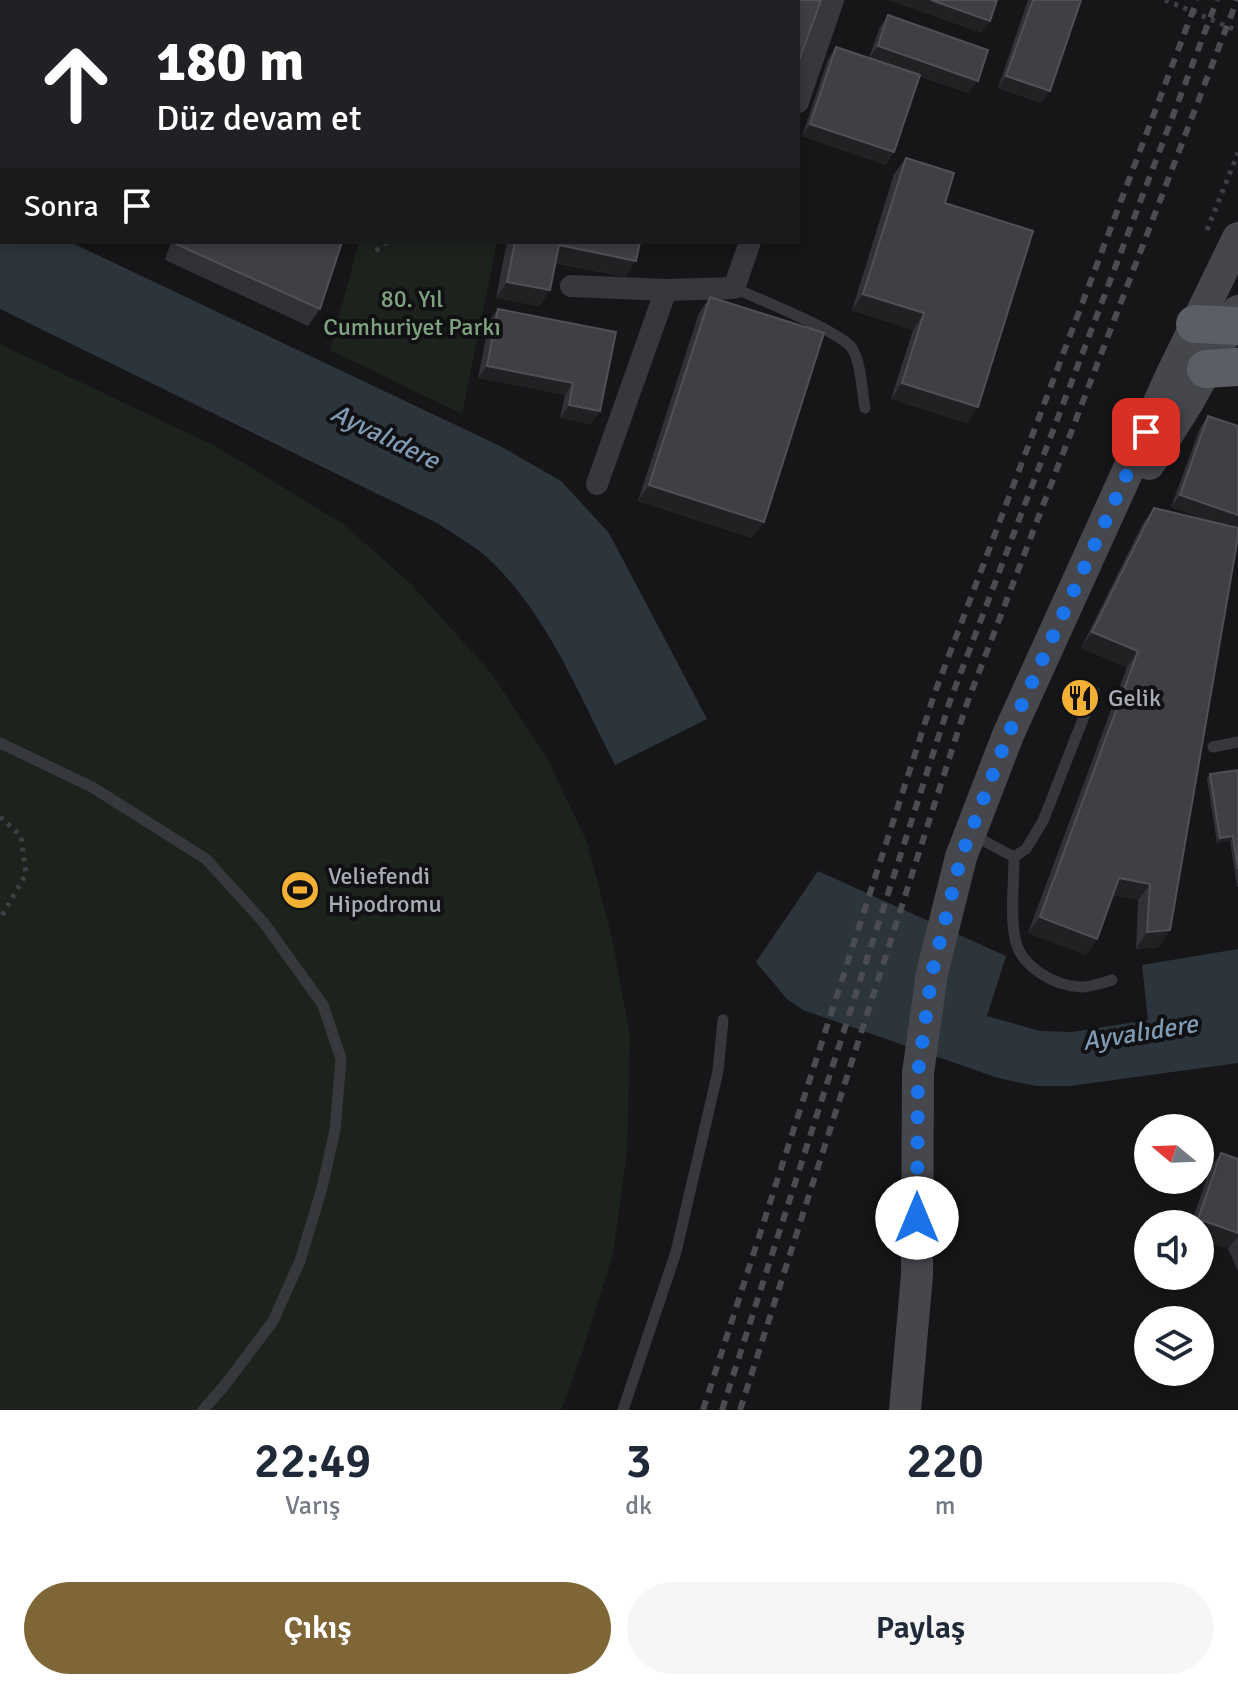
<!DOCTYPE html>
<html lang="tr">
<head>
<meta charset="utf-8">
<style>
  body { margin:0; font-family:Signika,sans-serif; background:#f6f6f7; color:#1f2937; height:100vh; display:flex; flex-direction:column; font-size:30px; white-space:nowrap }
  * { box-sizing:border-box; margin:0 }
  p { font-size:26px; color:#747a83 }
  .icon { flex:none; width:44px; height:44px; fill:none; stroke:currentColor; stroke-width:2; stroke-linecap:round; stroke-linejoin:round }
  .map { position:relative; height:1410px; overflow:hidden }
  .drawer { display:flex; flex-direction:column; background:#fff; flex:1 }
  .drawer>* { flex:none }
  .banner { position:absolute; left:0px; top:0px; width:800px; height:244px; box-shadow:0 4px 12px #0003; background:#202124; color:#fff; overflow:hidden }
  .needle { width:52px; rotate:289deg }
  .fabs { position:absolute; left:1134px; top:1114px; display:grid; gap:16px }
  .fabs a { display:grid; place-items:center; width:80px; height:80px; border-radius:50%; background:#fff; box-shadow:0 4px 12px #0003; font-size:40px }
  .pin { position:absolute; display:grid; place-items:center; width:68px; height:68px; color:#fff; margin:-34px; border-radius:16px; box-shadow:0 4px 12px #0006 }
  .me { position:absolute; width:88px; margin:-44px; rotate:0deg; stroke-linejoin:round; filter:drop-shadow(0 0 6px #0008) }
  .turn { display:flex; align-items:center; gap:28px; height:168px; padding:0 24px; font-size:36px }
  .turn .icon { width:104px; height:104px; stroke-width:2.5 }
  .turn b { display:block; font-size:56px; line-height:68px }
  .then { display:flex; align-items:center; height:76px; padding:0 24px; background:#0003; gap:16px; font-size:30px }
  .eta { display:flex; justify-content:space-evenly; align-items:center; height:136px; text-align:center }
  .eta b { font-size:48px; font-weight:600; line-height:56px }
  .cta { display:flex; gap:16px; margin-top:auto; padding:16px 24px }
  .cta a { flex:1; height:92px; border-radius:48px; background:#7e6636; color:#fff; font-size:32px; font-weight:600; line-height:92px; text-align:center }
  .cta a+a { background:#f6f6f7; color:#1f2937 }
  .map>svg:first-child { display:block }
  .green { fill:#1c231d }
  .water { fill:#2c353c }
  .lines { fill:none; stroke-linecap:round; stroke-linejoin:round }
  .path { stroke:#3d3f44; stroke-width:5; stroke-dasharray:4 6; stroke-linecap:butt }
  .service { stroke:#37383d; stroke-width:11 }
  .minor { stroke:#37383d; stroke-width:22 }
  .secondary { stroke:#45474d; stroke-width:32 }
  .trunk { stroke:#5b5e65; stroke-width:38 }
  .rail { stroke:#4a4c52; stroke-width:6; stroke-dasharray:10 8; stroke-linecap:butt }
  .wall { fill:#323236 }
  .shaded-wall { fill:#212124 }
  .building { fill:#3f3f44; stroke:#4f5156; stroke-width:2 }
  .route { stroke:#1a73e8; stroke-width:14; stroke-dasharray:0 25.2 }
  .labels { text-anchor:middle; dominant-baseline:central; stroke-width:8; stroke-linejoin:round; paint-order:stroke }
  .park-label { font-size:24px; fill:#7fa381; stroke:#111113 }
  .poi-label { font-size:24px; fill:#a8adb8; stroke:#111113; text-anchor:start }
  .water-label { font-size:26px; font-style:italic; fill:#7f9bb3; stroke:#111113 }
</style>
</head>
<body>
<div class="map">
<svg width="1238" height="1410" viewBox="0 0 1238 1410">
  <rect width="100%" height="100%" fill="#161618"/>
  <!-- green -->
  <g class="green">
    <path d="M359 242H497L462 414 330 350Z"/>
    <path d="M0 344 217 447 343 524 411 584 492 674 547 758 587 842 612 938 630 1036 627 1152 613 1253 581 1356 561 1410H0Z"/>
  </g>
  <!-- water -->
  <g class="water">
    <path d="M0 207 2 242H70L500 446 561 481 609 533 707 719 615 765C579 695 549 618 492 562 477 547 455 535 437 523L0 309Z"/>
    <path d="M818 871 1006 956 987 1016 1040 1031 1072 1032 1148 1020 1142 965 1238 949V1063L1070 1086H1036L998 1078 803 1010 787 999 756 962Z"/>
  </g>
  <g class="lines">
    <!-- path -->
    <g class="path">
      <path d="M486 0 487 2"/>
      <path d="M515 0V2"/>
      <path d="M1165 0 1238 31"/>
      <path d="M596 2 597 0"/>
      <path d="M628 2V0"/>
      <path d="M645 2V0"/>
      <path d="M1207 230 1238 153"/>
      <path d="M376 251 387 242"/>
      <path d="M0 817 21 836 26 874 0 919"/>
    </g>
    <!-- service -->
    <g class="service">
      <path d="M734 288C757 298 838 331 851 347 861 359 862 393 865 408"/>
      <path d="M0 743 92 787 206 859 264 923 323 1005 341 1059 335 1130 322 1188 300 1261 273 1321 225 1385 203 1410"/>
      <path d="M1213 747 1238 742"/>
      <path d="M973 835 1014 857C1014 883 1010 913 1015 938 1020 967 1055 986 1081 987 1091 987 1102 983 1112 980"/>
      <path d="M1014 857 1026 849 1043 821 1094 691"/>
      <path d="M623 1410 676 1252 718 1071 723 1020"/>
    </g>
    <!-- minor -->
    <g class="minor">
      <path d="M257 0 258 2"/>
      <path d="M206 2 209 0"/>
      <path d="M392 2 393 0"/>
      <path d="M798 102 833 0"/>
      <path d="M0 169 2 170"/>
      <path d="M571 286 666 290"/>
      <path d="M597 484 666 290 734 288 750 242"/>
    </g>
    <!-- secondary -->
    <g class="secondary">
      <path d="M1149 464 1188 402 1238 311"/>
      <path d="M905 1410 917 1275 918 1073 932 973 961 857 1008 735 1170 378 1238 238"/>
    </g>
    <!-- trunk -->
    <g class="trunk">
      <path d="M1195 324 1238 326"/>
      <path d="M1206 369 1238 367"/>
    </g>
    <!-- rail -->
    <g class="rail">
      <path d="M703 1410 934 695 1197 0"/>
      <path d="M722 1410 950 701 1217 0"/>
      <path d="M740 1410 966 706 1237 0"/>
    </g>
  </g>
  <!-- wall -->
  <g class="wall">
    <path d="M1028 0H1081L1050 91 1041 103 998 88Z"/>
    <path d="M0 2H2V115L0 113Z"/>
    <path d="M888 15 969 93 919 76 894 152 885 165 802 136 828 59 836 47 869 58 880 27Z"/>
    <path d="M906 158 945 203 967 423 891 399 913 330 852 310 894 174Z"/>
    <path d="M171 242H342L320 309 308 326 165 260Z"/>
    <path d="M507 242H640L625 277 555 263 550 290 539 306 496 298Z"/>
    <path d="M710 297 764 522 752 538 638 501 699 313Z"/>
    <path d="M498 309 600 411 591 424 560 418 565 395 478 378 489 321Z"/>
    <path d="M1208 416 1238 426 1159 947 1136 949 1138 900 1113 895 1097 939 1086 955 1028 933 1127 667 1081 648 1142 525 1154 508 1216 523 1171 507 1200 428Z"/>
    <path d="M1238 770V887H1237L1230 841 1217 843 1207 778 1210 774Z"/>
    <path d="M1221 1153 1238 1159V1271L1228 1249 1200 1224H1191L1210 1169Z"/>
  </g>
  <!-- shaded-wall -->
  <g class="shaded-wall">
    <path d="M888 0H931L990 21 981 33Z"/>
    <path d="M878 46 978 81 969 93 869 58Z"/>
    <path d="M1006 76 1050 91 1041 103 998 88Z"/>
    <path d="M810 124 894 152 885 165 802 136Z"/>
    <path d="M559 245 636 261 625 277 548 261Z"/>
    <path d="M507 282 550 290 539 306 496 298Z"/>
    <path d="M863 294 924 313 913 330 852 310Z"/>
    <path d="M487 366 573 383 565 395 478 378Z"/>
    <path d="M902 383 978 407 967 423 891 399Z"/>
    <path d="M569 405 600 411 591 424 560 418Z"/>
    <path d="M649 485 764 522 752 538 638 501Z"/>
    <path d="M1180 495 1238 515V530L1171 507Z"/>
    <path d="M1092 632 1138 651 1127 667 1081 648Z"/>
    <path d="M1233 836 1230 841 1217 843 1220 838Z"/>
    <path d="M1119 878 1150 884 1138 900 1108 894Z"/>
    <path d="M1040 917 1097 939 1086 955 1028 933Z"/>
    <path d="M1170 930 1159 947 1136 949 1147 932Z"/>
    <path d="M1198 1219 1238 1233V1236L1228 1249 1200 1240V1224H1195Z"/>
  </g>
  <!-- building -->
  <g class="building">
    <path d="M2 0H37L39 2H2V93L0 91V2Z"/>
    <path d="M218 0H238L240 2H215Z"/>
    <path d="M710 0H750V2H709Z"/>
    <path d="M764 0H821L798 64V2H764Z"/>
    <path d="M931 0H997L990 21Z"/>
    <path d="M1033 0H1081L1050 91 1006 76Z"/>
    <path d="M888 15 988 50 978 81 878 46Z"/>
    <path d="M836 47 920 75 894 152 810 124Z"/>
    <path d="M906 158 954 173 945 203 1033 231 978 407 902 383 924 313 863 294Z"/>
    <path d="M177 242H342L320 309 176 244Z"/>
    <path d="M515 242H640L636 261 559 245 550 290 507 282Z"/>
    <path d="M710 297 824 333 764 522 649 485Z"/>
    <path d="M498 309 616 332 600 411 569 405 573 383 487 366Z"/>
    <path d="M1208 416 1238 426V515L1180 495Z"/>
    <path d="M1154 508 1238 528V537L1170 930 1147 932 1150 884 1119 878 1097 939 1040 917 1138 651 1092 632Z"/>
    <path d="M1238 770V869L1233 836 1220 838 1210 774Z"/>
    <path d="M1221 1153 1238 1159V1233L1198 1219Z"/>
  </g>
  <g class="lines">
    <!-- route -->
    <path class="route" d="M917 1218 918 1073 932 973 961 857 1008 735 1146 432"/>
  </g>
  <!-- icons -->
  <defs>
    <g id="restaurant-disc" transform="scale(2)"><circle r="9.5" fill="#f2b134" stroke="#111113"/><path d="M-5-6h1v4h1v-4h1v4h1v-4h1v5L-1.5 .5V6h-2V.5L-5-1ZM5-6V6H3V1.5H1.5Q1.5-4 5-6Z" fill="#111"/></g>
    <g id="stadium-disc" transform="scale(2)"><circle r="9.5" fill="#f2b134" stroke="#111113"/><path d="M0-5a6.5 5 0 1 0 0 10a6.5 5 0 1 0 0-10ZM-3.5-1.8h7v3.6h-7Z" fill="#111"/></g>
  </defs>
  <g fill-rule="evenodd">
    <use href="#restaurant-disc" x="1080" y="698"/>
    <use href="#stadium-disc" x="300" y="890"/>
  </g>
  <g class="labels">
    <!-- park labels -->
    <g class="park-label">
      <text x="412" y="299">80. Yıl<tspan x="412" dy="28">Cumhuriyet Parkı</tspan></text>
    </g>
    <!-- poi labels -->
    <g class="poi-label">
      <text x="1108" y="698">Gelik</text>
      <text x="328" y="876">Veliefendi<tspan x="328" dy="28">Hipodromu</tspan></text>
    </g>
    <!-- water labels -->
    <g class="water-label">
      <text transform="translate(385 437) rotate(26)">Ayvalıdere</text>
      <text transform="translate(1140 1033) rotate(-9)">Ayvalıdere</text>
    </g>
  </g>
</svg>
<div class="fabs">
<a><svg class="needle" viewBox="-14 -14 28 28"><path d="M0-13l5 13h-10z" fill="#e53935"/><path d="M0 13l5-13h-10z" fill="#747a83"/></svg></a>
<a><svg class="icon" aria-label="sound" viewBox="0 0 24 24"><path d="M4 9h4l5-4v14l-5-4H4zM17 9q2 3 0 6"/></svg></a>
<a><svg class="icon" aria-label="layers" viewBox="0 0 24 24"><path d="M12 4l9 5-9 5-9-5zM3 14l9 5 9-5"/></svg></a>
</div>
<div class="pin" style="left:1146px;top:432px;background:#d93025"><svg class="icon" aria-label="arrive" viewBox="0 0 24 24"><path d="M6 21V4h12l-3 4 3 4H6"/></svg></div>
<svg class="me" style="left:917px;top:1218px" viewBox="-20 -20 40 40"><circle r="19" fill="#fff"/><path d="M0-13L10 11 0 6-10 11z" fill="#1a73e8"/></svg>
<div class="banner">
<div class="turn"><svg class="icon" aria-label="ahead" viewBox="0 0 24 24"><path d="M12 20V5M6 11l6-6 6 6"/></svg><div><b>180 m</b>Düz devam et</div></div>
<div class="then">Sonra<svg class="icon" aria-label="arrive" viewBox="0 0 24 24"><path d="M6 21V4h12l-3 4 3 4H6"/></svg></div>
</div>
</div>
<section class="drawer">
<div class="eta">
<div><b>22:49</b><p>Varış</p></div>
<div><b>3</b><p>dk</p></div>
<div><b>220</b><p>m</p></div>
</div>
<div class="cta"><a>Çıkış</a><a>Paylaş</a></div>
</section>
</body>
</html>
